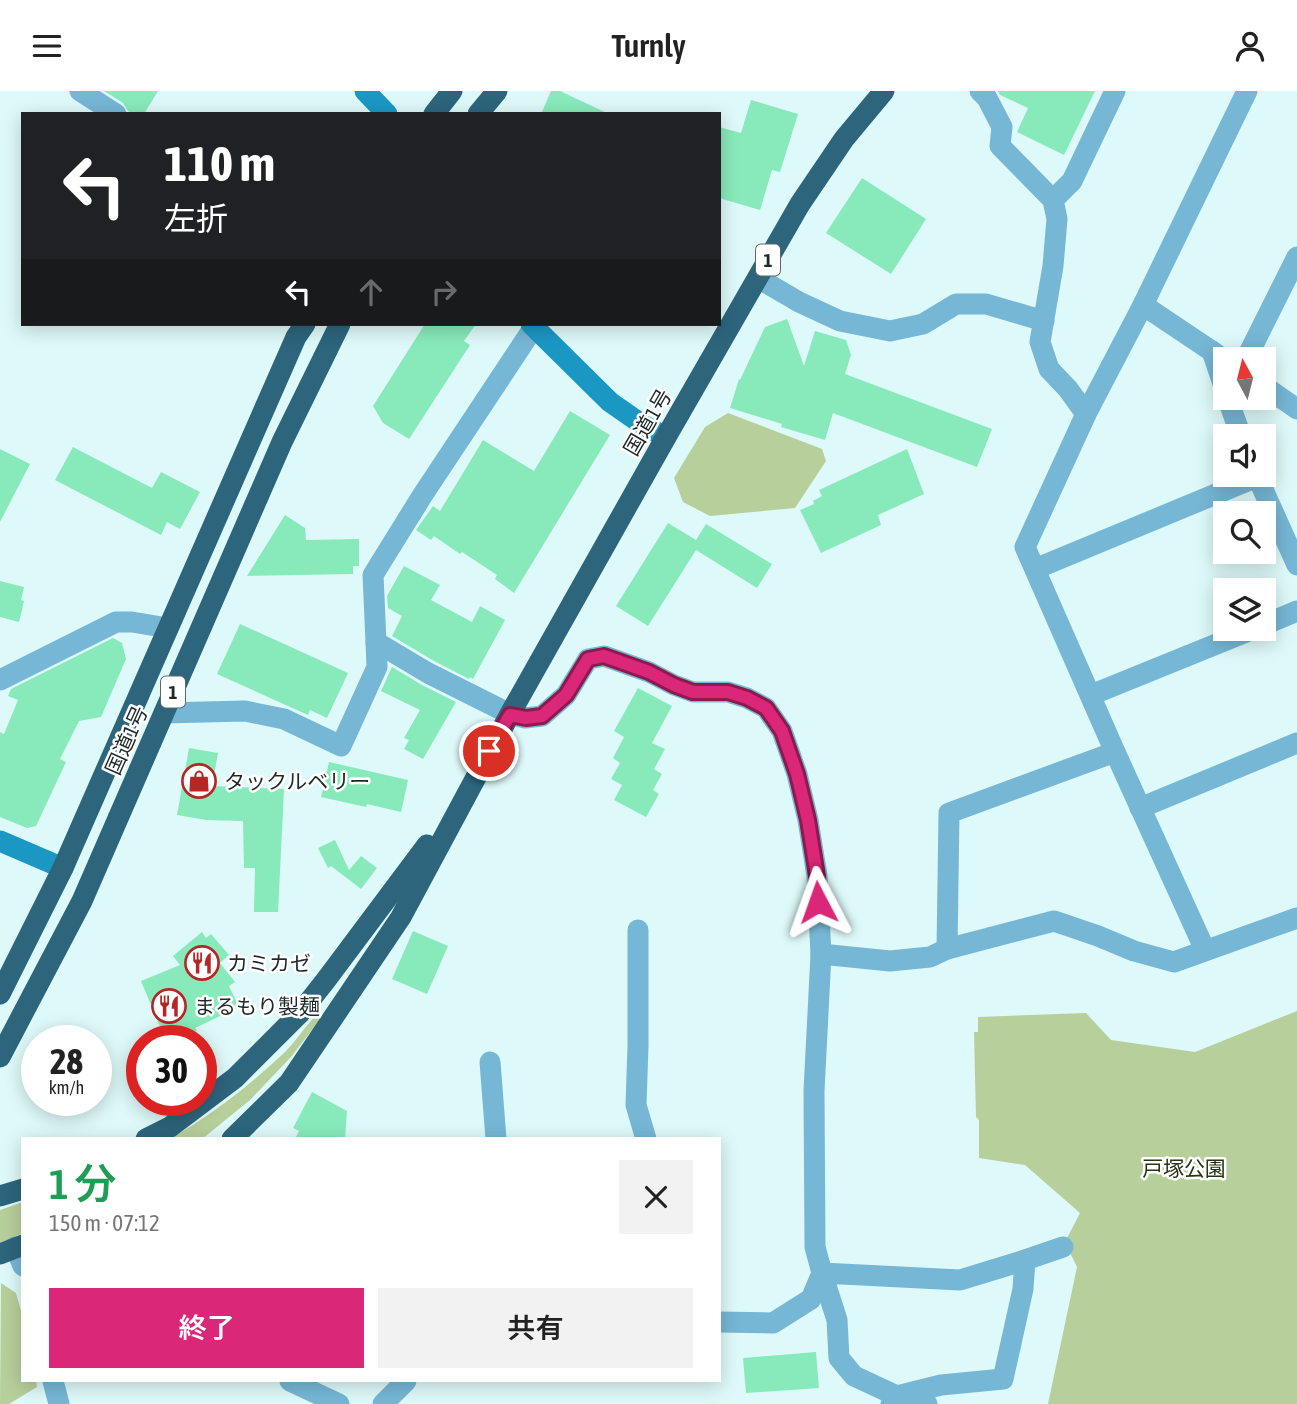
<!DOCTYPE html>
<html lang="ja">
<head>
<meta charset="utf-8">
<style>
  body { margin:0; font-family:"Asap Condensed","Noto Sans JP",sans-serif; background:#f2f2f2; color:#222; height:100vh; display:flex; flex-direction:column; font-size:26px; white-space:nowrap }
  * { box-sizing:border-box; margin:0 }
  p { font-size:23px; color:#767676 }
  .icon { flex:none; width:38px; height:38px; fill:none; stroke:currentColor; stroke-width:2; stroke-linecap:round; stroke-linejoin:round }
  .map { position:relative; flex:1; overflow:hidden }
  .details { position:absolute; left:21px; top:1046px; width:700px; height:245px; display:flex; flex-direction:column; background:#fff; border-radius:0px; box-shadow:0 4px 18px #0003 }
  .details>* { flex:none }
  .top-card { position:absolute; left:21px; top:21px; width:700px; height:214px; border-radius:0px; box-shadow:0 4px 18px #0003; background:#202124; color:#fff; overflow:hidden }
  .needle { width:46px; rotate:353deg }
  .buttons { position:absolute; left:1213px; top:256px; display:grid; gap:14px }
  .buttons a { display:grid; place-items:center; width:63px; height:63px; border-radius:0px; background:#fff; box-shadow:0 4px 18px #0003; font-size:35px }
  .speed { position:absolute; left:21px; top:934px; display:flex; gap:14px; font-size:35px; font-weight:700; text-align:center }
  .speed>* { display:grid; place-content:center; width:91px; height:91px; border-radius:50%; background:#fff; box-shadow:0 4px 18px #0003; line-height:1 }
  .speed small { font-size:18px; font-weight:400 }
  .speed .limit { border:10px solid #d22; background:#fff; color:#111 }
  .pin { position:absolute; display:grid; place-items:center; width:60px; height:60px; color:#fff; margin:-30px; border:4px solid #fff; border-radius:50%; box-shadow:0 2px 7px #0007 }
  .me { position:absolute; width:77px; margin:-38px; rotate:356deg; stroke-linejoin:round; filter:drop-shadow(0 0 5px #0008) }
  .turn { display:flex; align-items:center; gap:24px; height:147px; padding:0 28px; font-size:32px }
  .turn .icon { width:91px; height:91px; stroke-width:2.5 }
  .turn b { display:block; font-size:49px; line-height:60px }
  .lanes { display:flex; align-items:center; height:66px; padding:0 28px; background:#0003; justify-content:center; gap:35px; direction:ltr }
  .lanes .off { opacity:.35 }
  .round { display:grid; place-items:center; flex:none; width:74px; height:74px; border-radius:0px; background:#f2f2f2 }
  .overview { display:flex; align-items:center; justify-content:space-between; height:119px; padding:0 28px }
  h1 { font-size:42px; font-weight:600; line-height:52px; color:#1e9e55 }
  .cta { display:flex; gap:14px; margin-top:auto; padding:14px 28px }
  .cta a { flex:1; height:80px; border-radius:0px; background:#db2777; color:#fff; font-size:28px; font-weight:600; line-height:80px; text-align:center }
  .cta a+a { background:#f2f2f2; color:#222 }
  header { display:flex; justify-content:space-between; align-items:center; height:91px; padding:0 28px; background:#fff; font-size:32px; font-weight:600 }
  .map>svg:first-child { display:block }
  .green { fill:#b7cf9b }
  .building { fill:#88eabb }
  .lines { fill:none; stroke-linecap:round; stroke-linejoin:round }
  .street { stroke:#76b7d5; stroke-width:21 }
  .secondary { stroke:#1b97c4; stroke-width:21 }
  .highway { stroke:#2d657d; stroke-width:21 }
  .route-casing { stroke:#8e194d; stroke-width:18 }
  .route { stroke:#db2777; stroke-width:12 }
  .labels { text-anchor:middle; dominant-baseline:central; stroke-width:5; stroke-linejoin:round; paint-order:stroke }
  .shield { fill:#fff; stroke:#626868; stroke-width:2 }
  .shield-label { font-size:19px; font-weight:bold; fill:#1e2828 }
  .street-label { font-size:21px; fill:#1e2828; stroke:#fff }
  .poi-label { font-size:21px; fill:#1e2828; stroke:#fff; text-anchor:start }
  .park-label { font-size:21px; fill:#273512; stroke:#fff }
</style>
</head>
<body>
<header><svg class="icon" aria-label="menu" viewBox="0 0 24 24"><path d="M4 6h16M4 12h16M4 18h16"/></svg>Turnly<svg class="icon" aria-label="person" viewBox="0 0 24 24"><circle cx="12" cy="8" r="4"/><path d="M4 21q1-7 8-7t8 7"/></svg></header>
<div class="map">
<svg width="1297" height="1313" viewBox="0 0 1297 1313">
  <rect width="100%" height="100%" fill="#def9f9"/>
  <!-- green -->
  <g class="green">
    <path d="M728 322 822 358 826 370 795 417 710 425 683 411 674 387 705 336Z"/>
    <path d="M1297 920V1313H1048L1077 1176 1065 1151 1080 1122 1025 1074 979 1067V1029L976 1026 974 941H978V926L1086 922 1111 949 1195 961Z"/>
    <path d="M316 924 321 927 291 966 250 1009 202 1048H170C211 1024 249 995 284 962 296 950 305 936 316 924Z"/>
    <path d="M23 1111V1142L0 1152V1119Z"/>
    <path d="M1 1192 16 1202 23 1227V1290H36L37 1296 9 1313H0Z"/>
  </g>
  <!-- building -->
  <g class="building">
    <path d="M104 0H158L144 23H133L128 20 123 12Z"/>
    <path d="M551 0H560L609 23H541Z"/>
    <path d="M998 0H1095L1064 64 1017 41 1028 17 1000 4Z"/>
    <path d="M751 9 798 23 780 81 772 79 760 119 719 107V36L741 42Z"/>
    <path d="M862 87 926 128 891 183 826 142Z"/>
    <path d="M787 228 804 275 815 240 846 249 851 264 845 283 992 338 977 376 833 322 825 349 781 336 782 333 730 317 739 288 740 289 765 236Z"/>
    <path d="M425 233H476L464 250 470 254 409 348 383 332 373 315Z"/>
    <path d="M570 320 610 344 514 502 495 488 497 484 462 461 460 463 434 445 431 449 416 439 433 415 440 420 483 349 534 380Z"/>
    <path d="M73 356 152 397 161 381 200 401 180 438 167 431 161 444 55 389Z"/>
    <path d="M0 358 30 373 0 431Z"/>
    <path d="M907 358 924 403 878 424 881 434 821 462 800 419 814 413 813 410 822 405 819 399Z"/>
    <path d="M285 424 305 437 306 449 359 448V475H353V483L247 485Z"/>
    <path d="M668 432 696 449 706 433 772 473 757 497 696 459 648 535 616 515Z"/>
    <path d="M404 475 440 494 431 509 472 531 480 515 505 529 473 588 470 586 469 588 434 570 392 545 402 525 388 517 387 505Z"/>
    <path d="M0 490 24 496 21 509 24 510 19 531 0 526Z"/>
    <path d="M240 533 348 582 327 627 310 619 308 624 217 583Z"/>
    <path d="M113 547 122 552 126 568 101 626 79 630 60 668 66 671 36 735 27 737 0 726V641L4 643 18 609 8 605 11 598Z"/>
    <path d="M392 576 422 594 456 611 423 668 404 658 409 649 404 647 420 619 381 600Z"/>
    <path d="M638 597 672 615 652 652 665 658 654 678 662 683 653 699 659 703 646 726 614 709 622 694 611 688 620 672 613 667 624 646 614 640Z"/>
    <path d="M189 657 218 662 212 695 284 698 278 821H254L255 777H244L243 730 206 729 177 724Z"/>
    <path d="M329 671 408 689 401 721 367 713 366 716 321 706Z"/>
    <path d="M335 749 349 779 361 765 377 777 361 798 331 775 328 777 318 757Z"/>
    <path d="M413 840 448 855 427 903 392 888Z"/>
    <path d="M202 841 206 847 211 843 229 864 220 872 235 891 229 895 239 916 195 937 197 940 173 950H166L141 890 180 874 173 865Z"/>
    <path d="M312 1001 347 1020 345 1048H295L299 1040 293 1037Z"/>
    <path d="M816 1261 819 1297 746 1302 743 1267Z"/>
  </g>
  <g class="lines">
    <!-- street -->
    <g class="street">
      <path d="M80 0 116 23"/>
      <path d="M980 0 987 7 1002 36 1000 55 1053 109 1057 128 1053 175 1040 251 1049 278 1068 298 1086 323"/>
      <path d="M1053 109 1072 90 1115 0"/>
      <path d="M758 187 799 211 840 230 890 240 923 233 956 213H986L1044 230"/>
      <path d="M1143 214 1225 269"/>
      <path d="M534 236 422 405 373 484 376 551 428 582 510 623 525 627 542 625 566 604 588 568 604 565 649 581 674 594 693 601H728L747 607 766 617 782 640 797 683 808 729 817 785 821 863 814 1000 815 1156 822 1182 811 1208 773 1232 719 1231"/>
      <path d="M1212 260 1225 299"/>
      <path d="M1246 268 1297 166"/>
      <path d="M1264 295 1297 318"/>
      <path d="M1227 306 1241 345"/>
      <path d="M1256 383 1297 474"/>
      <path d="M1035 478 1257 386"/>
      <path d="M1264 534 1297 520"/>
      <path d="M0 589 116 531H132L168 537"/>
      <path d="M1091 604 1256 537"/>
      <path d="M164 622 245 620 284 628 341 655 377 576 376 551"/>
      <path d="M1140 717 1297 652"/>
      <path d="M638 839V955L636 1014 646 1048"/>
      <path d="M947 858 949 722 1115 661"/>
      <path d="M1205 859 1115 661 1025 456 1086 323 1143 214 1247 0"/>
      <path d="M821 863 890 870 930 866 947 858 1054 830 1098 845 1134 860 1174 871 1297 827"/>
      <path d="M490 971 496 1048"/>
      <path d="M15 1156 23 1175"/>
      <path d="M1025 1169 1063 1156"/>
      <path d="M53 1290 59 1313"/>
      <path d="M290 1290 339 1313"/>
      <path d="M383 1313 406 1290"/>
      <path d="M891 1313 897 1305 941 1294 1003 1288 1023 1198 1025 1169 960 1189 822 1182 837 1229 839 1267 854 1285 897 1305 927 1313"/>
    </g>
    <!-- secondary -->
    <g class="secondary">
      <path d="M365 0 387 23"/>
      <path d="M531 233 610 311 643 334 666 346"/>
      <path d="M0 750 63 777"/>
    </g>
    <!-- highway -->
    <g class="highway">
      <path d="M434 23 452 0"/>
      <path d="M478 23 497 0"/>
      <path d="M0 903 63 777 296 246 305 233"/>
      <path d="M0 966 82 810 282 351 340 233"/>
      <path d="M146 1048 170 1036 235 987 300 922 326 889 427 754"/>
      <path d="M232 1048 289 992 401 826 510 623 666 346 800 113 844 48 884 0"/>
      <path d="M0 1105 23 1098"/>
      <path d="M0 1163 23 1154"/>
    </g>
  </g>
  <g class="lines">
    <!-- route casing -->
    <g class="route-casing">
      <path id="route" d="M489 660 510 624 526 627 542 625 566 604 588 568 604 565 649 581 674 594 693 601H728L747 607 766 617 782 640 797 683 808 729 817 785 818 811"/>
    </g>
    <!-- route -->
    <use href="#route" class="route"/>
  </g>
  <!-- icons -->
  <defs>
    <g id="shop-ring" transform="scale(1.75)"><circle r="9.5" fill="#fff" stroke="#b62625" stroke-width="1.5"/><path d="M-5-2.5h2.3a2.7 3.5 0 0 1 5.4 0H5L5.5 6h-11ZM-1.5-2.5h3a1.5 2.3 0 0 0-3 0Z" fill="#b62625"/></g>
    <g id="restaurant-ring" transform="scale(1.75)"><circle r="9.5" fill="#fff" stroke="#b62625" stroke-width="1.5"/><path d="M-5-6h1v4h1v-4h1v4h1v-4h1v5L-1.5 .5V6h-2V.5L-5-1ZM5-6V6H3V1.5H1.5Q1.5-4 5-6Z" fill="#b62625"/></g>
  </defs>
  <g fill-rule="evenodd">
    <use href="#shop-ring" x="199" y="690"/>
    <use href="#restaurant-ring" x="202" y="872"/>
    <use href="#restaurant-ring" x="169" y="915"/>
  </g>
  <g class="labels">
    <!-- shield labels -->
    <g class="shield">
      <rect x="756" y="153.5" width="24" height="31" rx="5"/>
      <rect x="161" y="585.5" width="24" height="31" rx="5"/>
    </g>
    <g class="shield-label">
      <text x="768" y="169">1</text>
      <text x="173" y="601">1</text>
    </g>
    <!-- street labels -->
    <g class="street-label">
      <text transform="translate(647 331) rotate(-60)">国道1号</text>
      <text transform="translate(126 649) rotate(-66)">国道1号</text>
    </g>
    <!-- poi labels -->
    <g class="poi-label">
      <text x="224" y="690">タックルベリー</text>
      <text x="227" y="872">カミカゼ</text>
      <text x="194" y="915">まるもり製麺</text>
    </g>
    <!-- park labels -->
    <g class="park-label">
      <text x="1184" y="1077">戸塚公園</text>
    </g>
  </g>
</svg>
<div class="buttons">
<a><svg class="needle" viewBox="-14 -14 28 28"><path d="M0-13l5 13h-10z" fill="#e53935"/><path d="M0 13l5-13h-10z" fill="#767676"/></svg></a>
<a><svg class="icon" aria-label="sound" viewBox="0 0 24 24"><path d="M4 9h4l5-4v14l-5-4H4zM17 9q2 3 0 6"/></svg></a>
<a><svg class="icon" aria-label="search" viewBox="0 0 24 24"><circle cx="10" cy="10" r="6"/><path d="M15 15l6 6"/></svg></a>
<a><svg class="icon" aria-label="layers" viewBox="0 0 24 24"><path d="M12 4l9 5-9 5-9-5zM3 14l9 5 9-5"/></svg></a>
</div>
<div class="speed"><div>28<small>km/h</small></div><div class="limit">30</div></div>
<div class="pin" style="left:489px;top:660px;background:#d93025"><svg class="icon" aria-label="arrive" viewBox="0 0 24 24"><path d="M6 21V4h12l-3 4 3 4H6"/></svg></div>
<svg class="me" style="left:818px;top:811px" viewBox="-20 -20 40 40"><path d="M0-17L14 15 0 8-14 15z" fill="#db2777" stroke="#fff" stroke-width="4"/></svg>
<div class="top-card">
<div class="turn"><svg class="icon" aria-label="left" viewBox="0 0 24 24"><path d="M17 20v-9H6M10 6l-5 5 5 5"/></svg><div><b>110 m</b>左折</div></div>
<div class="lanes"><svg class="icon" aria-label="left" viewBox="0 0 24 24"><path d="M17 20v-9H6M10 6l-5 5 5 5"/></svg><svg class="icon off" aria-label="ahead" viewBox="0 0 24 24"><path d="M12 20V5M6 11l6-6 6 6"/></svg><svg class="icon off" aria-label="right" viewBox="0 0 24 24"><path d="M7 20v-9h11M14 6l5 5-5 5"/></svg></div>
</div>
<section class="details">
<div class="overview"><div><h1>1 分</h1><p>150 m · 07:12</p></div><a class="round"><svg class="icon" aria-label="close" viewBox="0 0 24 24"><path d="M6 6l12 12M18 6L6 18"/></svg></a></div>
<div class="cta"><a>終了</a><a>共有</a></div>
</section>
</div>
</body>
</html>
